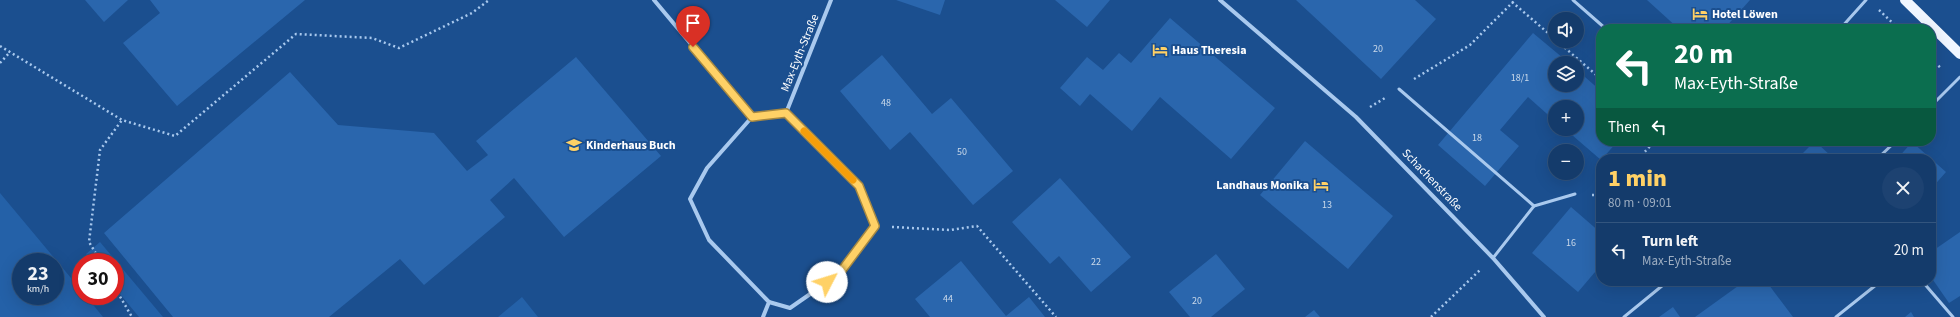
<!DOCTYPE html>
<html lang="en">
<head>
<meta charset="utf-8">
<style>
  body { margin:0; font-family:"Source Sans 3",sans-serif; background:#1d4271; color:#f1f3f6; height:100vh; display:flex; flex-direction:column; font-size:15px; white-space:nowrap }
  * { box-sizing:border-box; margin:0 }
  p { font-size:13px; color:#9dadc1 }
  .icon { flex:none; width:22px; height:22px; fill:none; stroke:currentColor; stroke-width:2; stroke-linecap:round; stroke-linejoin:round }
  .map { position:relative; flex:1; overflow:hidden }
  .details { position:absolute; left:1596px; top:154px; width:340px; height:132px; display:flex; flex-direction:column; background:#143b6b; border-radius:16px; box-shadow:0 4px 16px #0002,0 0 0 1px #33557e }
  .details>* { flex:none }
  .banner { position:absolute; left:1596px; top:24px; width:340px; height:122px; border-radius:16px; box-shadow:0 4px 16px #0002,0 0 0 1px #33557e; background:#0b6e4f; color:#fff; overflow:hidden }
  .fabs { position:absolute; left:1548px; top:12px; display:grid; gap:8px }
  .fabs a { display:grid; place-items:center; width:36px; height:36px; border-radius:50%; background:#143b6b; box-shadow:0 4px 16px #0002,0 0 0 1px #33557e; font-size:20px }
  .speed { position:absolute; left:12px; top:253px; display:flex; gap:8px; font-size:20px; font-weight:700; text-align:center }
  .speed>* { display:grid; place-content:center; width:52px; height:52px; border-radius:50%; background:#143b6b; box-shadow:0 4px 16px #0002,0 0 0 1px #33557e; line-height:1 }
  .speed small { font-size:10px; font-weight:400 }
  .speed .limit { border:6px solid #d22; background:#fff; color:#111 }
  .pin { position:absolute; display:grid; place-items:center; width:34px; height:34px; color:#fff; margin:-41px -17px; border-radius:50% 50% 50% 0; rotate:-45deg; box-shadow:0 0 4px #0007 }
  .pin .icon { rotate:45deg }
  .me { position:absolute; width:44px; margin:-22px; rotate:50deg; stroke-linejoin:round; filter:drop-shadow(0 0 3px #0008) }
  .turn { display:flex; align-items:center; gap:14px; height:84px; padding:0 12px; font-size:18px }
  .turn .icon { width:52px; height:52px; stroke-width:2.5 }
  .turn b { display:block; font-size:28px; line-height:34px }
  .then { display:flex; align-items:center; height:38px; padding:0 12px; background:#0003; gap:8px; font-size:15px }
  .round { display:grid; place-items:center; flex:none; width:42px; height:42px; border-radius:21px; background:#1d4271 }
  .headline { display:flex; align-items:center; justify-content:space-between; height:68px; padding:0 12px }
  h1 { font-size:24px; font-weight:800; line-height:30px; color:#ffd166 }
  ul { padding:0; list-style:none }
  li { display:flex; align-items:center; gap:12px; height:56px; padding:0 12px; border-top:1px solid #33557e }
  li div { flex:1 }
  li b { display:block; font-size:15px }
  li em { font-style:normal }
  .map>svg:first-child { display:block }
  .green { fill:#2461a8; fill-rule:evenodd }
  .building { fill:#2a66ad }
  .lines { fill:none; stroke-linecap:round; stroke-linejoin:round }
  .path { stroke:#a9c9ee; stroke-width:2.5; stroke-dasharray:2 3; stroke-linecap:butt }
  .lane { stroke:#a9c9ee; stroke-width:3 }
  .street { stroke:#a9c9ee; stroke-width:4 }
  .primary { stroke:#f0f6ff; stroke-width:10 }
  .route-casing { stroke:#a68842; stroke-width:10 }
  .route { stroke:#ffd166; stroke-width:7 }
  .slow { stroke:#f59e0b; stroke-width:7 }
  .labels { text-anchor:middle; dominant-baseline:central; stroke-width:4; stroke-linejoin:round; paint-order:stroke }
  .number-label { font-size:10px; fill:#cad9ea }
  .poi-label { font-size:12px; font-weight:bold; fill:#fff; stroke:#1b4f8f; text-anchor:start }
  .street-label { font-size:12px; fill:#fff; stroke:#1b4f8f }
</style>
</head>
<body>
<div class="map">
<svg width="1960" height="317" viewBox="0 0 1960 317">
  <rect width="100%" height="100%" fill="#1b4f8f"/>
  <!-- green -->
  <g class="green">
    <path d="M0 193 81 290V296H86L103 317H0ZM21 262H55V296H21Z"/>
    <path d="M100 242 163 317H139L115 288V262H93L86 254Z"/>
    <path d="M522 297 538 317H498Z"/>
  </g>
  <!-- building -->
  <g class="building">
    <path d="M85 0H128L104 22Z"/>
    <path d="M150 0H305L177 106 123 43 160 13Z"/>
    <path d="M896 0H945L940 15Z"/>
    <path d="M1055 0H1110L1087 27Z"/>
    <path d="M1296 0H1415L1436 19 1381 79Z"/>
    <path d="M1647 0H1750L1724 29H1679Z"/>
    <path d="M1170 18 1275 108 1231 159 1160 97 1132 131 1090 94 1080 106 1060 88 1087 57 1103 70 1119 53 1131 63Z"/>
    <path d="M1533 33 1569 63H1555V85H1577V70L1601 91V141H1618L1601 160 1565 129H1577V107H1555V121L1528 97 1500 130 1519 146 1485 186 1438 145Z"/>
    <path d="M882 55 932 114 951 98 1013 171 973 205 910 132 890 150 840 91Z"/>
    <path d="M576 57 661 156 564 237 514 178 490 200 505 217 424 285 400 259 329 317H173L104 233 290 72 338 125 434 133 467 171 488 155 476 141Z"/>
    <path d="M1305 141 1393 216 1348 269 1260 195Z"/>
    <path d="M1815 141 1834 159H1797Z"/>
    <path d="M1912 142 1946 172 1931 189V159H1897Z"/>
    <path d="M1060 178 1131 257 1091 292 1059 256 1050 264 1012 222Z"/>
    <path d="M1571 207 1601 233V265L1578 292 1532 253Z"/>
    <path d="M1960 232V296L1949 303 1931 277V252Z"/>
    <path d="M1216 254 1245 289 1211 317H1190L1169 292Z"/>
    <path d="M961 261 1006 316 1029 297 1045 317H930L915 299Z"/>
    <path d="M1745 281H1766L1793 317H1695Z"/>
    <path d="M1673 307 1680 317H1659Z"/>
    <path d="M1314 310 1320 317H1305Z"/>
    <path d="M1911 312 1914 317H1905Z"/>
  </g>
  <g class="lines">
    <!-- path -->
    <g class="path">
      <path d="M1512 2 1555 39"/>
      <path d="M1879 10 1899 29"/>
      <path d="M1557 41 1601 79"/>
      <path d="M0 46 122 120 175 136 296 34 372 38 399 48 472 13 489 0"/>
      <path d="M1931 59 1942 69"/>
      <path d="M0 63 10 52"/>
      <path d="M1414 79 1470 45 1515 0"/>
      <path d="M1370 107 1385 98"/>
      <path d="M1638 159 1655 141"/>
      <path d="M1592 195H1601"/>
      <path d="M892 227 950 230 977 226 1056 317"/>
      <path d="M101 262 89 242 100 150 122 120"/>
      <path d="M115 288 132 317"/>
      <path d="M1431 317 1480 270"/>
    </g>
    <!-- lane -->
    <g class="lane">
      <path d="M1573 0 1606 29"/>
      <path d="M1840 29 1866 0"/>
      <path d="M1399 89 1534 206 1493 258"/>
      <path d="M1931 106 1960 77"/>
      <path d="M1735 141 1736 142 1738 141"/>
      <path d="M1877 159 1896 141"/>
      <path d="M1534 206 1575 194"/>
      <path d="M1922 281 1953 317"/>
      <path d="M1624 317 1668 281"/>
      <path d="M1836 317 1881 281"/>
    </g>
    <!-- street -->
    <g class="street">
      <path d="M654 0 752 117"/>
      <path d="M1220 0 1356 117 1493 258 1544 317"/>
      <path d="M786 113 831 0"/>
      <path d="M769 302 790 308 839 274 875 226 859 186 786 113"/>
      <path d="M763 317 769 302 709 240 690 199 707 168 752 117 786 113"/>
    </g>
    <!-- primary -->
    <path class="primary" d="M1905 0 1960 54"/>
  </g>
  <g class="lines">
    <!-- route casing -->
    <g class="route-casing">
      <path id="route" d="M693 47 752 117 786 113 859 186 875 226 839 274 827 282"/>
    </g>
    <!-- route -->
    <use href="#route" class="route"/>
    <!-- slow -->
    <path class="slow" d="M804 131 853 180"/>
  </g>
  <!-- icons -->
  <defs>
    <g id="hotel-bare" transform="scale(1.2)"><path d="M-6-4.5h1.5V1H6V5H4.5V3h-9V5H-6ZM-4 0a1.8 1.8 0 1 1 3.6 0ZM.5 0V-2.5h3Q6-2.5 6 0Z" fill="#ffd166" stroke="#1b4f8f" stroke-width="2.5" paint-order="stroke"/></g>
    <g id="school-bare" transform="scale(1.2)"><path d="M0-5L7-2L0 1L-7-2ZM-4 1L0 2.5L4 1V4Q0 6-4 4Z" fill="#ffd166" stroke="#1b4f8f" stroke-width="2.5" paint-order="stroke"/></g>
  </defs>
  <g fill-rule="evenodd">
    <use href="#hotel-bare" x="1700" y="14"/>
    <use href="#hotel-bare" x="1160" y="50"/>
    <use href="#school-bare" x="574" y="145"/>
    <use href="#hotel-bare" x="1321" y="185"/>
  </g>
  <g class="labels">
    <!-- number labels -->
    <g class="number-label">
      <text x="1378" y="49">20</text>
      <text x="1520" y="78">18/1</text>
      <text x="886" y="103">48</text>
      <text x="1477" y="138">18</text>
      <text x="962" y="152">50</text>
      <text x="1327" y="205">13</text>
      <text x="1571" y="243">16</text>
      <text x="1096" y="262">22</text>
      <text x="948" y="299">44</text>
      <text x="1197" y="301">20</text>
    </g>
    <!-- poi labels -->
    <g class="poi-label">
      <text x="1712" y="14">Hotel Löwen</text>
      <text x="1172" y="50">Haus Theresia</text>
      <text x="586" y="145">Kinderhaus Buch</text>
      <text x="1309" y="185" text-anchor="end">Landhaus Monika</text>
    </g>
    <!-- street labels -->
    <g class="street-label">
      <text transform="translate(800 53) rotate(-68)">Max-Eyth-Straße</text>
      <text transform="translate(1432 180) rotate(46)">Schachenstraße</text>
    </g>
  </g>
</svg>
<div class="fabs">
<a><svg class="icon" aria-label="sound" viewBox="0 0 24 24"><path d="M4 9h4l5-4v14l-5-4H4zM17 9q2 3 0 6"/></svg></a>
<a><svg class="icon" aria-label="layers" viewBox="0 0 24 24"><path d="M12 4l9 5-9 5-9-5zM3 14l9 5 9-5"/></svg></a>
<a>+</a>
<a>−</a>
</div>
<div class="speed"><div>23<small>km/h</small></div><div class="limit">30</div></div>
<div class="pin" style="left:693px;top:47px;background:#d93025"><svg class="icon" aria-label="arrive" viewBox="0 0 24 24"><path d="M6 21V4h12l-3 4 3 4H6"/></svg></div>
<svg class="me" style="left:827px;top:282px" viewBox="-20 -20 40 40"><circle r="19" fill="#fff"/><path d="M0-13L10 11 0 6-10 11z" fill="#ffd166"/></svg>
<div class="banner">
<div class="turn"><svg class="icon" aria-label="left" viewBox="0 0 24 24"><path d="M17 20v-9H6M10 6l-5 5 5 5"/></svg><div><b>20 m</b>Max-Eyth-Straße</div></div>
<div class="then">Then<svg class="icon" aria-label="left" viewBox="0 0 24 24"><path d="M17 20v-9H6M10 6l-5 5 5 5"/></svg></div>
</div>
<section class="details">
<div class="headline"><div><h1>1 min</h1><p>80 m · 09:01</p></div><a class="round"><svg class="icon" aria-label="close" viewBox="0 0 24 24"><path d="M6 6l12 12M18 6L6 18"/></svg></a></div>
<ul>
<li><svg class="icon" aria-label="left" viewBox="0 0 24 24"><path d="M17 20v-9H6M10 6l-5 5 5 5"/></svg><div><b>Turn left</b><p>Max-Eyth-Straße</p></div><em>20 m</em></li>
</ul>
</section>
</div>
</body>
</html>
